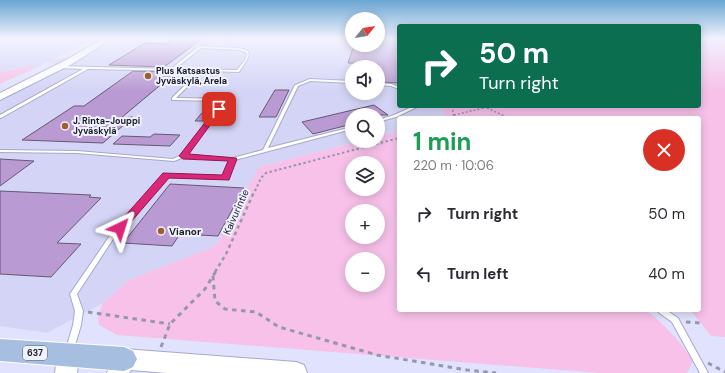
<!DOCTYPE html>
<html lang="en">
<head>
<meta charset="utf-8">
<style>
  body { margin:0; font-family:"DM Sans",sans-serif; background:#f2f2f3; color:#2b2b33; height:100vh; display:flex; flex-direction:column; font-size:15px; white-space:nowrap }
  * { box-sizing:border-box; margin:0 }
  p { font-size:13px; color:#7c7c81 }
  .icon { flex:none; width:22px; height:22px; fill:none; stroke:currentColor; stroke-width:2; stroke-linecap:round; stroke-linejoin:round }
  .map { position:relative; flex:1; overflow:hidden }
  .sheet { position:absolute; left:397px; top:116px; width:304px; height:196px; display:flex; flex-direction:column; background:#fff; border-radius:4px; box-shadow:0 2px 10px #0003 }
  .sheet>* { flex:none }
  .hud { position:absolute; left:397px; top:24px; width:304px; height:84px; border-radius:4px; box-shadow:0 2px 10px #0003; background:#0b6e4f; color:#fff; overflow:hidden }
  .needle { width:26px; rotate:60deg }
  .tools { position:absolute; left:345px; top:12px; display:grid; gap:8px }
  .tools a { display:grid; place-items:center; width:40px; height:40px; border-radius:50%; background:#fff; box-shadow:0 2px 10px #0003; font-size:20px }
  .pin { position:absolute; display:grid; place-items:center; width:34px; height:34px; color:#fff; margin:-17px; border-radius:8px; box-shadow:0 2px 6px #0006 }
  .me { position:absolute; width:44px; margin:-22px; rotate:41deg; stroke-linejoin:round; filter:drop-shadow(0 0 3px #0008) }
  .turn { display:flex; align-items:center; gap:14px; height:84px; padding:0 16px; font-size:18px }
  .turn .icon { width:52px; height:52px; stroke-width:2.5 }
  .turn b { display:block; font-size:28px; line-height:34px }
  .round { display:grid; place-items:center; flex:none; width:42px; height:42px; border-radius:21px; background:#f2f2f3 }
  .headline { display:flex; align-items:center; justify-content:space-between; height:68px; padding:0 16px }
  h1 { font-size:24px; font-weight:700; line-height:30px; color:#1e9e55 }
  ul { padding:0; list-style:none }
  li { display:flex; align-items:center; gap:12px; height:60px; padding:0 16px }
  li div { flex:1 }
  li b { display:block; font-size:15px }
  li em { font-style:normal }
  .map>svg:first-child { display:block }
  .built { fill:#d4d5f6; fill-rule:evenodd }
  .green { fill:#f7c1e9; fill-rule:evenodd }
  .building { fill:#b99ad2; stroke:#675873 }
  .lines { fill:none; stroke-linecap:round; stroke-linejoin:round }
  .lane-casing { stroke:#a6a8c8; stroke-width:2 }
  .secondary-casing { stroke:#a6a8c8; stroke-width:2 }
  .primary-casing { stroke:#fff; stroke-width:2 }
  .path-far3 { stroke:#9697ad; stroke-width:1.5; stroke-dasharray:2 2; stroke-linecap:butt }
  .path-far2 { stroke:#9697ad; stroke-width:2; stroke-dasharray:2.5 2.5; stroke-linecap:butt }
  .path-far1 { stroke:#9697ad; stroke-width:2.5; stroke-dasharray:3.5 3.5; stroke-linecap:butt }
  .path { stroke:#9697ad; stroke-width:3; stroke-dasharray:4.5 4.5; stroke-linecap:butt }
  .lane { fill:#fff; fill-rule:evenodd }
  .secondary { fill:#fff; fill-rule:evenodd }
  .primary { fill:#a6bee0; fill-rule:evenodd }
  .route { fill:#db2777; stroke:#8e194d }
  .poi-dot { fill:#a15e2d; stroke:#f0f1ff; stroke-width:1.5 }
  .labels { text-anchor:middle; dominant-baseline:central; stroke-width:4; stroke-linejoin:round; paint-order:stroke }
  .far-poi-label { font-size:9px; font-weight:bold; fill:#1d1d29; stroke:#f0f1ff; text-anchor:start }
  .shield { fill:#f0f1ff; stroke:#5c5d69; stroke-width:1 }
  .shield-label { font-size:9px; font-weight:bold; fill:#1d1d29 }
  .street-label { font-size:10px; fill:#1d1d29; stroke:#f0f1ff }
  .poi-label { font-size:10px; font-weight:bold; fill:#1d1d29; stroke:#f0f1ff; text-anchor:start }
</style>
</head>
<body>
<div class="map">
<svg width="725" height="373" viewBox="0 0 725 373">
  <rect width="100%" height="100%" fill="#e1e2fe"/>
  <!-- built -->
  <g class="built">
    <path d="M0 38H91L86 43 54 59 71 58 57 65 47 62 38 67 16 68 0 72Z"/>
    <path d="M117 38H352V45H378V38H399V106H442L445 118H399V131L378 137V115H352V141H361L259 167 216 246 129 280 103 303 47 333 0 326V101ZM352 67H378V93H352Z"/>
  </g>
  <!-- green -->
  <g class="green">
    <path d="M699 38H725V337L711 336 692 312 683 310H699V118H445L442 106H699V68L701 61 699 59Z"/>
    <path d="M29 66 38 67 0 84V72Z"/>
    <path d="M399 131V310H646C665 325 679 340 693 361L687 373H600L117 335 99 325 98 315 103 303 129 280 216 246 259 167 361 141H378V137ZM352 163H378V189H352ZM352 211H378V237H352ZM352 259H378V285H352Z"/>
  </g>
  <!-- building -->
  <g class="building">
    <path d="M168 38H203L164 67 109 65 145 43 168 44Z"/>
    <path d="M399 38V83L378 82V64L348 63 354 45H378V39Z"/>
    <path d="M133 71 176 72 121 118 133 117 103 143 22 140 74 106H84Z"/>
    <path d="M275 90H289L276 117H259Z"/>
    <path d="M374 105 388 115H352V124L313 134 302 122Z"/>
    <path d="M208 106H217L206 121H195Z"/>
    <path d="M154 134 180 135 170 146 113 144 122 136 150 137Z"/>
    <path d="M0 159 34 161 0 186Z"/>
    <path d="M170 184 244 188 218 236 180 234 172 246 123 243Z"/>
    <path d="M0 191 91 195 89 197 101 198 57 243 81 244 51 277 0 274Z"/>
  </g>
  <g class="lines">
    <!-- lane casing -->
    <g class="lane-casing">
      <g id="lane">
        <path d="M221 38H232L231 39Z"/>
        <path d="M199 46 239 48 247 50 249 54 247 60 239 72 203 71 176 98 226 99 228 100 186 155 233 158 263 150 295 85 310 79 352 81V83L310 81 298 86 268 148 352 127V129L235 160 227 179 168 177 113 239 77 294 83 311 81 325 73 352 70 353 67 352 66 349 73 325 75 311 70 294 109 237 165 174 223 176 230 160 184 157 174 161 77 153 0 152V150L77 151 173 159 181 155 223 101 172 100V98L199 71 88 69 1 118H0V115L83 69 60 68H59V66L171 69ZM201 48 239 50 245 52 247 54 245 60 237 70 175 69Z"/>
        <path d="M378 83 391 84 399 87V89L391 86 378 85Z"/>
        <path d="M414 106H419L396 117 378 122V120L394 115Z"/>
        <path d="M657 310H666L678 318 708 373H700L672 322 658 312Z"/>
      </g>
    </g>
    <!-- secondary casing -->
    <g class="secondary-casing">
      <g id="secondary">
        <path d="M104 38H113L72 64 0 100V93L66 60Z"/>
        <path d="M68 346 76 349 79 356 77 373H55L57 356 60 349Z"/>
        <path d="M124 349 296 362 304 365 307 373H167L131 370 129 373H107L116 352Z"/>
      </g>
    </g>
    <!-- primary casing -->
    <g class="primary-casing">
      <path id="primary" d="M0 339 124 347 133 351 137 359 133 367 124 371 0 361Z"/>
    </g>
    <!-- path-far3 -->
    <g class="path-far3">
      <path d="M452 106 454 118"/>
      <path d="M487 108 509 118"/>
      <path d="M454 115 492 106"/>
    </g>
    <!-- path-far2 -->
    <path class="path-far2" d="M255 191 261 178 266 173 399 138"/>
    <!-- path-far1 -->
    <path class="path-far1" d="M215 272 226 254 255 190"/>
    <!-- path -->
    <g class="path">
      <path d="M213 276 215 301 225 309 256 312 279 327 377 355 467 370 496 373"/>
      <path d="M88 312 170 324"/>
      <path d="M686 322 701 323"/>
      <path d="M161 347 170 324 205 289 216 271"/>
      <path d="M708 363 725 372"/>
    </g>
    <!-- lane -->
    <use href="#lane" class="lane"/>
    <!-- secondary -->
    <use href="#secondary" class="secondary"/>
    <!-- primary -->
    <use href="#primary" class="primary"/>
  </g>
  <!-- sky -->
  <linearGradient id="sky" x2="0" y2="1"><stop stop-color="#69a6d2"/><stop offset="0.42" stop-color="#f2f2ff"/><stop offset="1" stop-color="#f2f2ff" stop-opacity="0"/></linearGradient>
  <rect width="725" height="91" fill="url(#sky)"/>
  <!-- route -->
  <path class="route" d="M217 107 222 109 189 154 236 158 237 159 229 180 169 178 124 230H117L115 228 117 225 163 173 222 175 228 161 183 159 179 156Z"/>
  <!-- markers -->
  <g class="poi-dot">
    <circle cx="148" cy="76" r="4"/>
    <circle cx="65" cy="126" r="4"/>
    <circle cx="161" cy="231" r="4"/>
  </g>
  <g class="labels">
    <!-- far-poi labels -->
    <g class="far-poi-label">
      <text x="156" y="71">Plus Katsastus<tspan x="156" dy="10">Jyväskylä, Arela</tspan></text>
      <text x="73" y="121">J. Rinta-Jouppi<tspan x="73" dy="10">Jyväskylä</tspan></text>
    </g>
    <!-- shield labels -->
    <rect class="shield" x="23" y="346" width="24" height="14" rx="3"/>
    <g class="shield-label">
      <text x="35" y="353">637</text>
    </g>
    <!-- street labels -->
    <g class="street-label">
      <text transform="translate(236 212) rotate(-66)">Kaivurintie</text>
    </g>
    <!-- poi labels -->
    <g class="poi-label">
      <text x="169" y="231">Vianor</text>
    </g>
  </g>
</svg>
<div class="tools">
<a><svg class="needle" viewBox="-14 -14 28 28"><path d="M0-13l5 13h-10z" fill="#e53935"/><path d="M0 13l5-13h-10z" fill="#7c7c81"/></svg></a>
<a><svg class="icon" aria-label="sound" viewBox="0 0 24 24"><path d="M4 9h4l5-4v14l-5-4H4zM17 9q2 3 0 6"/></svg></a>
<a><svg class="icon" aria-label="search" viewBox="0 0 24 24"><circle cx="10" cy="10" r="6"/><path d="M15 15l6 6"/></svg></a>
<a><svg class="icon" aria-label="layers" viewBox="0 0 24 24"><path d="M12 4l9 5-9 5-9-5zM3 14l9 5 9-5"/></svg></a>
<a>+</a>
<a>−</a>
</div>
<div class="pin" style="left:219px;top:109px;background:#d93025"><svg class="icon" aria-label="arrive" viewBox="0 0 24 24"><path d="M6 21V4h12l-3 4 3 4H6"/></svg></div>
<svg class="me" style="left:120px;top:228px" viewBox="-20 -20 40 40"><path d="M0-17L14 15 0 8-14 15z" fill="#db2777" stroke="#fff" stroke-width="4"/></svg>
<div class="hud">
<div class="turn"><svg class="icon" aria-label="right" viewBox="0 0 24 24"><path d="M7 20v-9h11M14 6l5 5-5 5"/></svg><div><b>50 m</b>Turn right</div></div>
</div>
<section class="sheet">
<div class="headline"><div><h1>1 min</h1><p>220 m · 10:06</p></div><a class="round" style="background:#d93025;color:#fff"><svg class="icon" aria-label="close" viewBox="0 0 24 24"><path d="M6 6l12 12M18 6L6 18"/></svg></a></div>
<ul>
<li><svg class="icon" aria-label="right" viewBox="0 0 24 24"><path d="M7 20v-9h11M14 6l5 5-5 5"/></svg><div><b>Turn right</b></div><em>50 m</em></li>
<li><svg class="icon" aria-label="left" viewBox="0 0 24 24"><path d="M17 20v-9H6M10 6l-5 5 5 5"/></svg><div><b>Turn left</b></div><em>40 m</em></li>
</ul>
</section>
</div>
</body>
</html>
